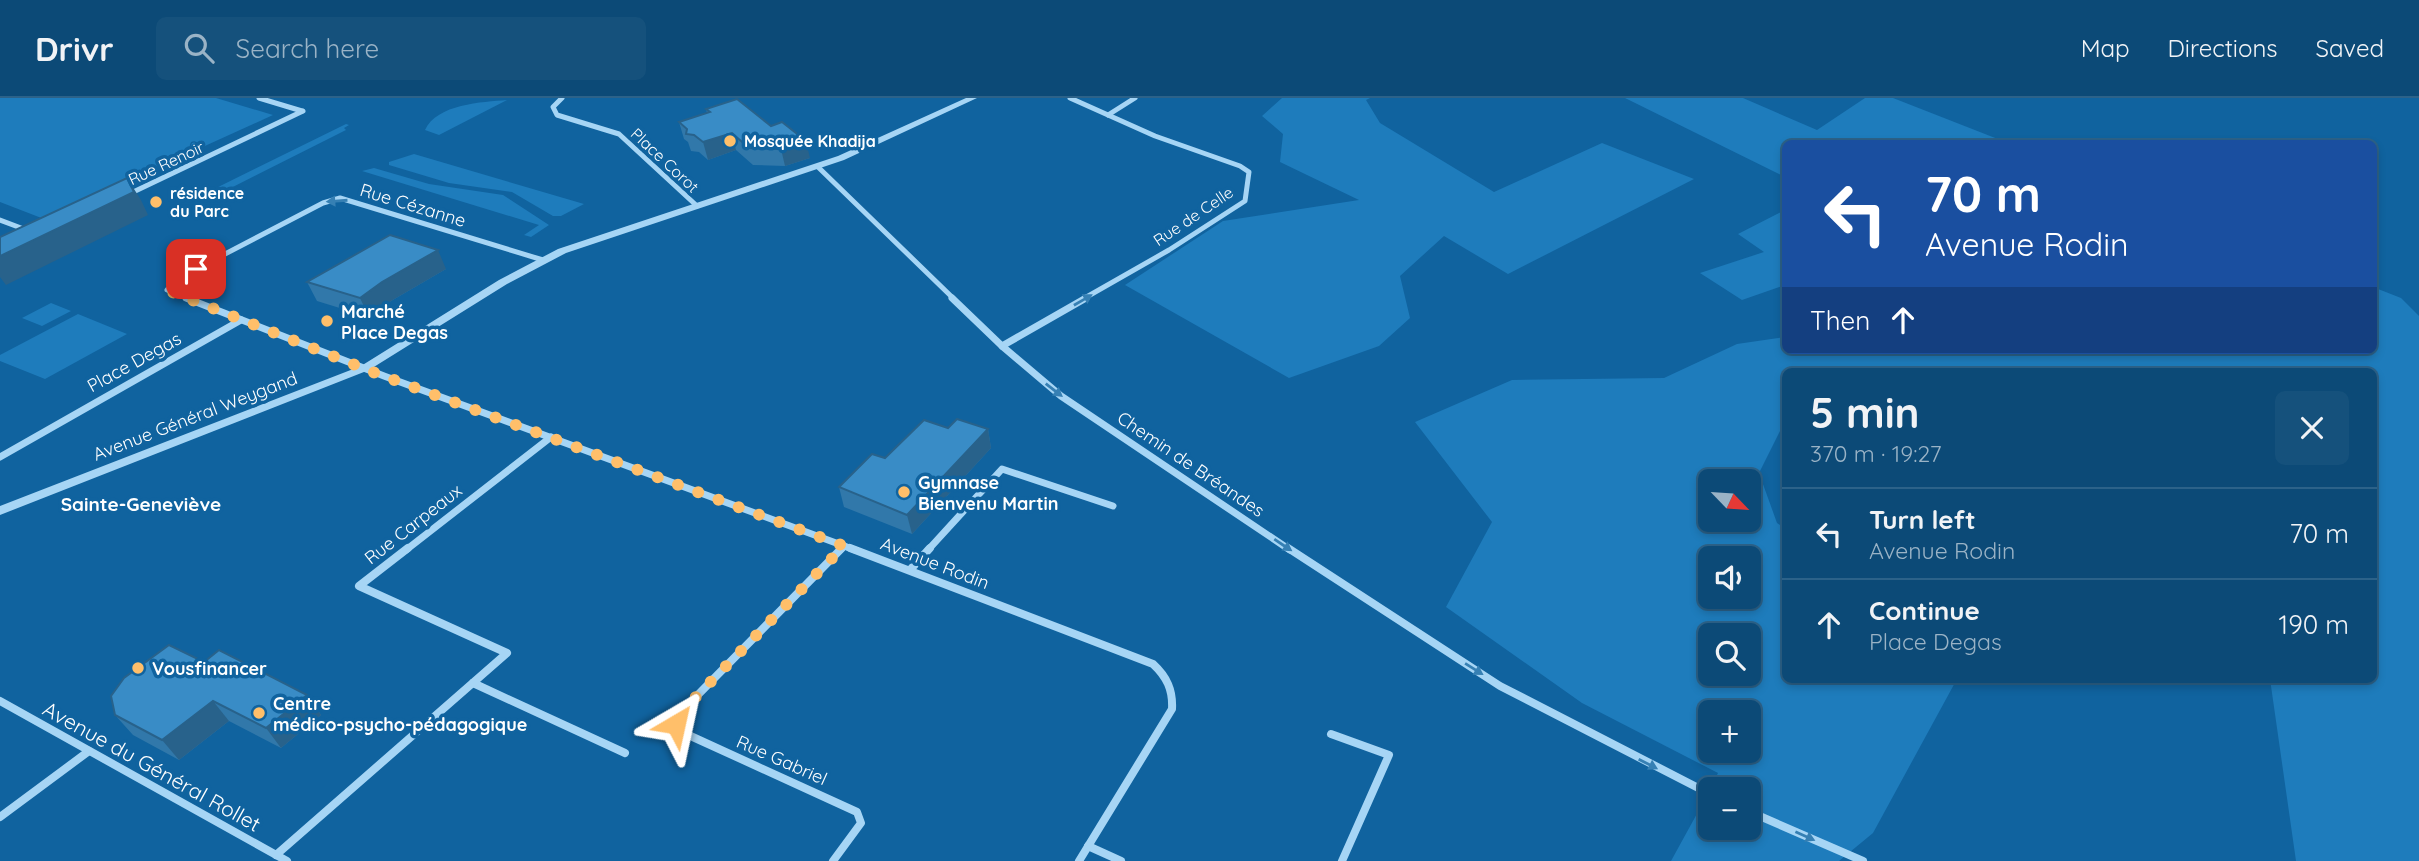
<!DOCTYPE html>
<html lang="en">
<head>
<meta charset="utf-8">
<style>
  body { margin:0; font-family:Quicksand,sans-serif; background:#15517c; color:#f1f3f6; height:100vh; display:flex; flex-direction:column; font-size:26px; white-space:nowrap }
  * { box-sizing:border-box; margin:0 }
  p { font-size:23px; color:#9ab3c6 }
  .icon { flex:none; width:38px; height:38px; fill:none; stroke:currentColor; stroke-width:2; stroke-linecap:round; stroke-linejoin:round }
  .map { position:relative; flex:1; overflow:hidden }
  .sheet { position:absolute; left:1782px; top:270px; width:595px; height:315px; display:flex; flex-direction:column; background:#0c4a77; border-radius:10px; box-shadow:0 4px 10px #0003,0 0 0 2px #2c6289 }
  .sheet>* { flex:none }
  .banner { position:absolute; left:1782px; top:42px; width:595px; height:214px; border-radius:10px; box-shadow:0 4px 10px #0003,0 0 0 2px #2c6289; background:#1a4fa0; color:#fff; overflow:hidden }
  .needle { width:46px; rotate:115deg }
  .fabs { position:absolute; left:1698px; top:371px; display:grid; gap:14px }
  .fabs a { display:grid; place-items:center; width:63px; height:63px; border-radius:10px; background:#0c4a77; box-shadow:0 4px 10px #0003,0 0 0 2px #2c6289; font-size:35px }
  .pin { position:absolute; display:grid; place-items:center; width:60px; height:60px; color:#fff; margin:-30px; border-radius:14px; box-shadow:0 4px 10px #0006 }
  .me { position:absolute; width:77px; margin:-38px; rotate:36deg; stroke-linejoin:round; filter:drop-shadow(0 0 5px #0008) }
  .turn { display:flex; align-items:center; gap:24px; height:147px; padding:0 28px; font-size:32px }
  .turn .icon { width:91px; height:91px; stroke-width:2.5 }
  .turn b { display:block; font-size:49px; line-height:60px }
  .then { display:flex; align-items:center; height:66px; padding:0 28px; background:#0003; gap:14px; font-size:26px }
  .round { display:grid; place-items:center; flex:none; width:74px; height:74px; border-radius:10px; background:#15517c }
  .summary { display:flex; align-items:center; justify-content:space-between; height:119px; padding:0 28px }
  h1 { font-size:42px; font-weight:700; line-height:52px }
  ul { padding:0; list-style:none }
  li { display:flex; align-items:center; gap:21px; height:91px; padding:0 28px; border-top:2px solid #2c6289 }
  li div { flex:1 }
  li b { display:block; font-size:26px }
  li em { font-style:normal }
  header { display:flex; align-items:center; gap:42px; box-sizing:border-box; height:98px; padding:0 35px; background:#0c4a77; border-bottom:2px solid #2c6289 }
  header strong { font-size:33px }
  nav { display:flex; gap:38px; margin-inline-start:auto; font-size:24px }
  .search { width:490px; height:63px; background:#15517c; display:flex; align-items:center; gap:18px; box-sizing:border-box; padding:0 24px; border-radius:10px; color:#9ab3c6; font-size:26px }
  .map>svg:first-child { display:block }
  .green { fill:#1e7cbc; fill-rule:evenodd }
  .lines { fill:none; stroke-linecap:round; stroke-linejoin:round }
  .minor-far2 { stroke:#a6d5f5; stroke-width:5 }
  .minor-far1 { stroke:#a6d5f5; stroke-width:7 }
  .minor { stroke:#a6d5f5; stroke-width:8 }
  .tertiary { fill:#a6d5f5; fill-rule:evenodd }
  .wall { fill:#3178aa }
  .shaded-wall { fill:#28628b }
  .building { fill:#398cc6; stroke:#28628b; stroke-width:2 }
  .oneway { fill:#3680b4 }
  .route { stroke:#ffbf6a; stroke-width:12; stroke-dasharray:0 21.6 }
  .poi-dot { fill:#ffbf6a; stroke:#10639f; stroke-width:2.5 }
  .labels { text-anchor:middle; dominant-baseline:central; stroke-width:7; stroke-linejoin:round; paint-order:stroke }
  .far-poi-label { font-size:16px; font-weight:bold; fill:#fff; stroke:#10639f; text-anchor:start }
  .far-street-label { font-size:16px; fill:#fff; stroke:#10639f }
  .street-label { font-size:18px; fill:#fff; stroke:#10639f }
  .poi-label { font-size:18px; font-weight:bold; fill:#fff; stroke:#10639f; text-anchor:start }
  .neighbourhood-label { font-size:19px; font-weight:bold; fill:#fff; stroke:#10639f }
  .near-street-label { font-size:21px; fill:#fff; stroke:#10639f }
</style>
</head>
<body>
<header>
<strong>Drivr</strong>
<div class="search"><svg class="icon" aria-label="search" viewBox="0 0 24 24"><circle cx="10" cy="10" r="6"/><path d="M15 15l6 6"/></svg>Search here</div>
<nav><a>Map</a><a>Directions</a><a>Saved</a></nav>
</header>
<div class="map">
<svg width="2419" height="763" viewBox="0 0 2419 763">
  <rect width="100%" height="100%" fill="#10639f"/>
  <!-- green -->
  <g class="green">
    <path d="M0 0H216L273 17 44 121 0 104Z"/>
    <path d="M1282 0H1370L1366 2 1380 25 1494 94 1602 45 1694 81 1508 176 1444 138 1400 178 1410 220 1379 248 1289 280 1125 187 1223 123 1359 102 1280 64 1283 36 1262 18Z"/>
    <path d="M1625 0H1743L1817 32 1865 0H1893L2008 45 1785 46V79Z"/>
    <path d="M507 2 439 37 425 32C437 6 482 4 507 2Z"/>
    <path d="M346 26 349 27 344 30 346 32 217 97 206 95Z"/>
    <path d="M414 56 584 106 561 118H553L512 94 449 85 389 67V64Z"/>
    <path d="M374 70 429 86 503 97 549 127 531 139 524 137 539 127 362 73Z"/>
    <path d="M1785 112V187L1742 202 1700 175 1764 154 1738 136Z"/>
    <path d="M2373 189 2401 200 2419 218V763H2296L2270 581H2373V273H1785V330L1780 333 1759 375 1777 425 1785 430V581H1957L1873 735 1839 763H1671L1710 692V730H1748V691H1710L1718 675 1582 605 1446 509 1492 424 1415 324 1512 282 1664 280 1737 246 1785 239V252H2373ZM1710 383H1748V422H1710ZM1710 460H1748V499H1710ZM1710 537H1748V576H1710ZM1710 614H1748V653H1710Z"/>
    <path d="M51 205 71 213 42 228 22 220Z"/>
    <path d="M78 216 127 236 45 281 0 263V257Z"/>
  </g>
  <g class="lines">
    <!-- minor-far2 -->
    <g class="minor-far2">
      <path d="M259 0 302 13"/>
      <path d="M562 0 553 9 557 17 619 36 697 108"/>
      <path d="M1070 0 1155 38 1240 68 1249 74 1245 103 1169 152 1083 201"/>
      <path d="M1108 17 1135 0"/>
      <path d="M818 69 954 201"/>
      <path d="M129 96 303 13"/>
      <path d="M0 122 29 133"/>
      <path d="M191 201 167 192 177 181 323 105 340 100 543 162"/>
    </g>
    <!-- minor-far1 -->
    <g class="minor-far1">
      <path d="M186 200 384 278 855 452"/>
      <path d="M952 200 1002 248 1061 298 1290 452"/>
      <path d="M1002 248 1086 200"/>
      <path d="M0 359 241 222"/>
      <path d="M406 452 551 339"/>
      <path d="M840 452 844 448"/>
      <path d="M928 452 1002 371 1113 408"/>
    </g>
    <!-- minor -->
    <g class="minor">
      <path d="M850 450 1153 566C1167 579 1173 592 1172 611L1079 763"/>
      <path d="M1288 450 1500 588 1710 696"/>
      <path d="M910 472 930 450"/>
      <path d="M473 585 625 655"/>
      <path d="M0 603 287 763"/>
      <path d="M1331 636 1389 657 1342 763"/>
      <path d="M1748 713 1863 763"/>
      <path d="M0 719 89 653"/>
      <path d="M1088 748 1121 763"/>
      <path d="M276 757 507 555 359 488 408 450"/>
      <path d="M833 763 861 725 857 714 684 635 676 626 682 613 842 450"/>
    </g>
    <!-- tertiary -->
    <path class="tertiary" d="M966 0H977L844 62 566 155 507 186 369 272 0 417V408L361 268 499 182 558 151 838 58Z"/>
  </g>
  <!-- wall -->
  <g class="wall">
    <path d="M706 11 810 60 785 68 753 67 736 52 708 62 699 54 691 53 688 44 684 41 679 24 707 15Z"/>
    <path d="M446 171 391 203 369 219 317 203 307 184Z"/>
    <path d="M948 330 988 331 991 350 912 436 844 409 839 389 885 360Z"/>
    <path d="M204 564 307 597 321 617 281 650 229 623 179 662 133 637 115 617Z"/>
  </g>
  <!-- shaded-wall -->
  <g class="shaded-wall">
    <path d="M732 35 736 52 708 62 703 44Z"/>
    <path d="M806 43 810 60 785 68 781 51Z"/>
    <path d="M127 80 141 102 148 117 6 187 0 179V158Z"/>
    <path d="M438 152 446 171 391 203 369 219 360 200 382 184Z"/>
    <path d="M988 331 991 350 912 436 907 417Z"/>
    <path d="M307 597 321 617 281 650 266 630Z"/>
    <path d="M213 603 229 623 179 662 162 642Z"/>
  </g>
  <!-- building -->
  <g class="building">
    <path d="M737 1 771 28 782 24 806 43 781 51 749 50 732 35 703 44 694 37 686 36 687 31 679 24 710 14 706 11Z"/>
    <path d="M127 80 134 94 0 158V139Z"/>
    <path d="M390 137 438 152 382 184 360 200 307 184Z"/>
    <path d="M957 321 988 331 907 417 839 389 872 356 885 360 924 322 948 330Z"/>
    <path d="M169 547 204 564 219 552 307 597 266 630 213 603 162 642 115 617 111 598 124 580Z"/>
  </g>
  <!-- one-way arrows -->
  <defs><path id="oneway-solid" d="M-6-.8H1V-3.2L6.5 0L1 3.2V.8H-6Z" transform="scale(1.75)"/></defs>
  <g class="oneway">
    <use href="#oneway-solid" transform="translate(337 103) rotate(176)"/>
    <use href="#oneway-solid" transform="translate(1083 202) rotate(-30)"/>
    <use href="#oneway-solid" transform="translate(1054 292) rotate(38)"/>
    <use href="#oneway-solid" transform="translate(1283 447) rotate(34)"/>
    <use href="#oneway-solid" transform="translate(1474 571) rotate(32)"/>
    <use href="#oneway-solid" transform="translate(1648 666) rotate(27)"/>
    <use href="#oneway-solid" transform="translate(1805 738) rotate(24)"/>
  </g>
  <g class="lines">
    <!-- route -->
    <path class="route" d="M196 171 171 186 167 192 378 276 844 448 682 613 676 626"/>
  </g>
  <!-- markers -->
  <g class="poi-dot">
    <circle cx="730" cy="43" r="7"/>
    <circle cx="156" cy="104" r="7"/>
    <circle cx="327" cy="223" r="7"/>
    <circle cx="904" cy="394" r="7"/>
    <circle cx="138" cy="570" r="7"/>
    <circle cx="259" cy="615" r="7"/>
  </g>
  <g class="labels">
    <!-- far-poi labels -->
    <g class="far-poi-label">
      <text x="744" y="43">Mosquée Khadija</text>
      <text x="170" y="95">résidence<tspan x="170" dy="18">du Parc</tspan></text>
    </g>
    <!-- far-street labels -->
    <g class="far-street-label">
      <text transform="translate(665 62) rotate(43)">Place Corot</text>
      <text transform="translate(166 65) rotate(-25)">Rue Renoir</text>
      <text transform="translate(1193 118) rotate(-34)">Rue de Celle</text>
    </g>
    <!-- street labels -->
    <g class="street-label">
      <text transform="translate(413 107) rotate(17)">Rue Cézanne</text>
      <text transform="translate(134 264) rotate(-29)">Place Degas</text>
      <text transform="translate(195 318) rotate(-21)">Avenue Général Weygand</text>
      <text transform="translate(1191 366) rotate(34)">Chemin de Bréandes</text>
      <text transform="translate(413 426) rotate(-38)">Rue Carpeaux</text>
      <text transform="translate(935 465) rotate(21)">Avenue Rodin</text>
      <text transform="translate(782 662) rotate(24)">Rue Gabriel</text>
    </g>
    <!-- poi labels -->
    <g class="poi-label">
      <text x="341" y="213">Marché<tspan x="341" dy="21">Place Degas</tspan></text>
      <text x="918" y="384">Gymnase<tspan x="918" dy="21">Bienvenu Martin</tspan></text>
      <text x="152" y="570">Vousfinancer</text>
      <text x="273" y="605">Centre<tspan x="273" dy="21">médico-psycho-pédagogique</tspan></text>
    </g>
    <!-- neighbourhood labels -->
    <g class="neighbourhood-label">
      <text x="141" y="406">Sainte-Geneviève</text>
    </g>
    <!-- near-street labels -->
    <g class="near-street-label">
      <text transform="translate(152 668) rotate(29)">Avenue du Général Rollet</text>
    </g>
  </g>
</svg>
<div class="fabs">
<a><svg class="needle" viewBox="-14 -14 28 28"><path d="M0-13l5 13h-10z" fill="#e53935"/><path d="M0 13l5-13h-10z" fill="#9ab3c6"/></svg></a>
<a><svg class="icon" aria-label="sound" viewBox="0 0 24 24"><path d="M4 9h4l5-4v14l-5-4H4zM17 9q2 3 0 6"/></svg></a>
<a><svg class="icon" aria-label="search" viewBox="0 0 24 24"><circle cx="10" cy="10" r="6"/><path d="M15 15l6 6"/></svg></a>
<a>+</a>
<a>−</a>
</div>
<div class="pin" style="left:196px;top:171px;background:#d93025"><svg class="icon" aria-label="arrive" viewBox="0 0 24 24"><path d="M6 21V4h12l-3 4 3 4H6"/></svg></div>
<svg class="me" style="left:676px;top:626px" viewBox="-20 -20 40 40"><path d="M0-17L14 15 0 8-14 15z" fill="#ffbf6a" stroke="#fff" stroke-width="4"/></svg>
<div class="banner">
<div class="turn"><svg class="icon" aria-label="left" viewBox="0 0 24 24"><path d="M17 20v-9H6M10 6l-5 5 5 5"/></svg><div><b>70 m</b>Avenue Rodin</div></div>
<div class="then">Then<svg class="icon" aria-label="ahead" viewBox="0 0 24 24"><path d="M12 20V5M6 11l6-6 6 6"/></svg></div>
</div>
<section class="sheet">
<div class="summary"><div><h1>5 min</h1><p>370 m · 19:27</p></div><a class="round"><svg class="icon" aria-label="close" viewBox="0 0 24 24"><path d="M6 6l12 12M18 6L6 18"/></svg></a></div>
<ul>
<li><svg class="icon" aria-label="left" viewBox="0 0 24 24"><path d="M17 20v-9H6M10 6l-5 5 5 5"/></svg><div><b>Turn left</b><p>Avenue Rodin</p></div><em>70 m</em></li>
<li><svg class="icon" aria-label="ahead" viewBox="0 0 24 24"><path d="M12 20V5M6 11l6-6 6 6"/></svg><div><b>Continue</b><p>Place Degas</p></div><em>190 m</em></li>
</ul>
</section>
</div>
</body>
</html>
